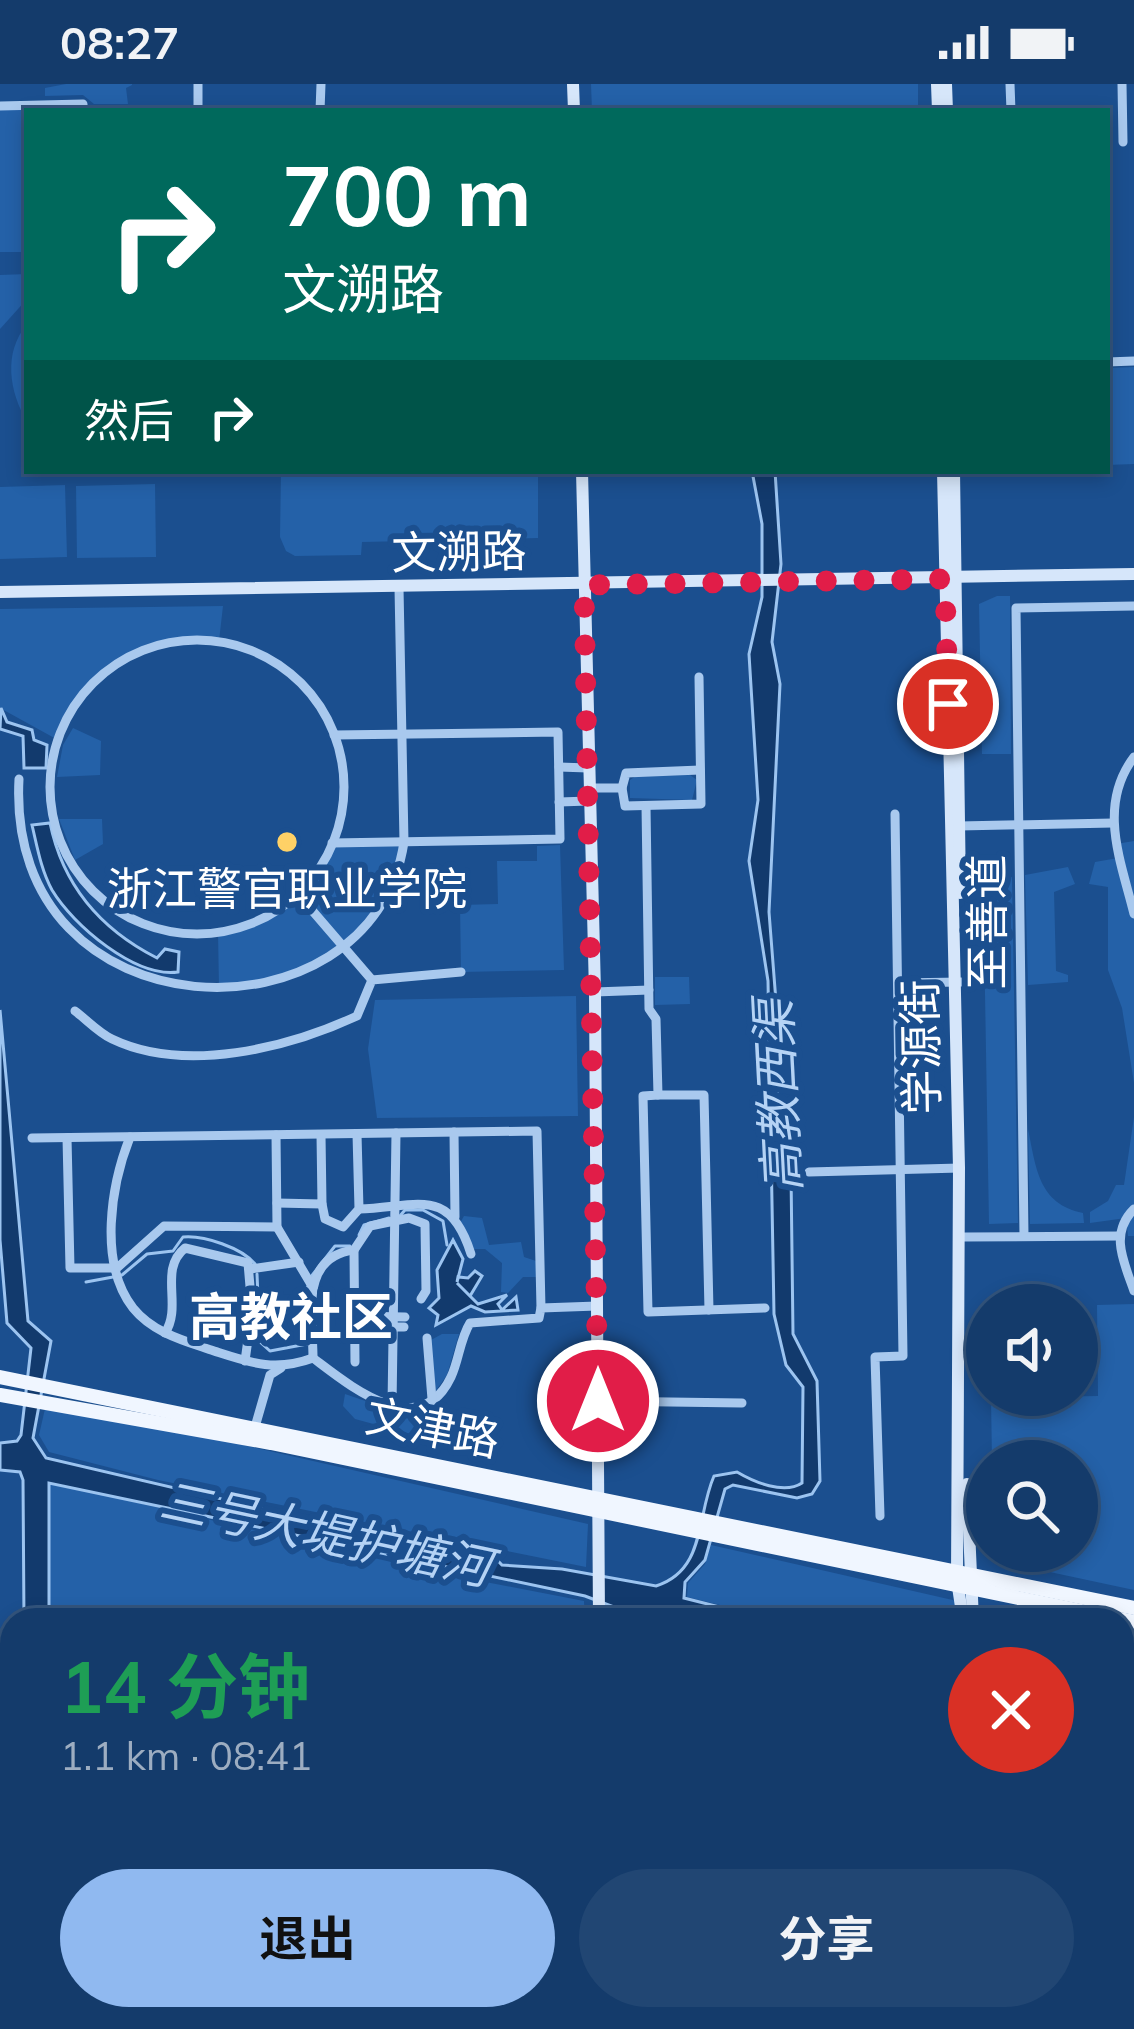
<!DOCTYPE html>
<html lang="zh">
<head>
<meta charset="utf-8">
<style>
  body { margin:0; font-family:Mulish,"Noto Sans SC",sans-serif; background:#214673; color:#f1f3f6; height:100vh; display:flex; flex-direction:column; font-size:45px; white-space:nowrap }
  * { box-sizing:border-box; margin:0 }
  p { font-size:39px; color:#9dadc1 }
  .icon { flex:none; width:66px; height:66px; fill:none; stroke:currentColor; stroke-width:2; stroke-linecap:round; stroke-linejoin:round }
  .map { position:relative; flex:1; overflow:hidden }
  .panel { position:absolute; left:0px; top:1524px; width:1134px; height:423px; display:flex; flex-direction:column; background:#143b6b; border-radius:36px 36px 0 0; box-shadow:0 6px 18px #0003,0 0 0 3px #33557e }
  .panel>* { flex:none }
  .top-card { position:absolute; left:24px; top:24px; width:1086px; height:366px; border-radius:0px; box-shadow:0 6px 18px #0003,0 0 0 3px #33557e; background:#00695c; color:#fff; overflow:hidden }
  .controls { position:absolute; left:966px; top:1200px; display:grid; gap:24px }
  .controls a { display:grid; place-items:center; width:132px; height:132px; border-radius:50%; background:#143b6b; box-shadow:0 6px 18px #0003,0 0 0 3px #33557e; font-size:60px }
  .pin { position:absolute; display:grid; place-items:center; width:102px; height:102px; color:#fff; margin:-51px; border:6px solid #fff; border-radius:50%; box-shadow:0 3px 12px #0007 }
  .me { position:absolute; width:132px; margin:-66px; rotate:0deg; stroke-linejoin:round; filter:drop-shadow(0 0 9px #0008) }
  .turn { display:flex; align-items:center; gap:42px; height:252px; padding:0 60px; font-size:54px }
  .turn .icon { width:156px; height:156px; stroke-width:2.5 }
  .turn b { display:block; font-size:84px; line-height:102px }
  .then { display:flex; align-items:center; height:114px; padding:0 60px; background:#0003; gap:24px; font-size:45px }
  .round { display:grid; place-items:center; flex:none; width:126px; height:126px; border-radius:63px; background:#214673 }
  .summary { display:flex; align-items:center; justify-content:space-between; height:204px; padding:0 60px }
  h1 { font-size:72px; font-weight:700; line-height:90px; color:#1e9e55 }
  .button { display:flex; gap:24px; margin-top:auto; padding:24px 60px }
  .button a { flex:1; height:138px; border-radius:72px; background:#90b9f0; color:#111; font-size:48px; font-weight:700; line-height:138px; text-align:center }
  .button a+a { background:#214673; color:#f1f3f6 }
  .status { display:flex; justify-content:space-between; align-items:center; height:84px; padding:0 60px; background:#143b6b; direction:ltr }
  .status svg { height:33px; fill:currentColor }
  .map>svg:first-child { display:block }
  .green { fill:#2461a8 }
  .water { fill:#123a6d; stroke:#9cc4f0; stroke-width:3 }
  .lines { fill:none; stroke-linecap:round; stroke-linejoin:round }
  .stream { stroke:#9cc4f0; stroke-width:3 }
  .street { stroke:#a9c9ee; stroke-width:9 }
  .secondary { stroke:#d6e6fa; stroke-width:12 }
  .primary { stroke:#f0f6ff; stroke-width:14 }
  .highway { stroke:#fff; stroke-width:15 }
  .route { stroke:#e11d48; stroke-width:21; stroke-dasharray:0 37.8 }
  .poi-dot { fill:#ffd166; stroke:#1b4f8f; stroke-width:4.5 }
  .labels { text-anchor:middle; dominant-baseline:central; stroke-width:12; stroke-linejoin:round; paint-order:stroke }
  .street-label { font-size:45px; fill:#fff; stroke:#1b4f8f }
  .poi-label { font-size:45px; fill:#fff; stroke:#1b4f8f }
  .water-label { font-size:48px; font-style:italic; fill:#b5d3f5; stroke:#1b4f8f }
  .quarter-label { font-size:51px; font-weight:bold; fill:#fff; stroke:#1b4f8f }
</style>
</head>
<body>
<div class="status"><b>08:27</b><svg viewBox="0 0 49 12"><path d="M0 12V9h3v3zM5 12V6h3v6zM10 12V3h3v9zM15 12V0h3v12zM26 1h20v11H26zM47 4h2v5h-2z"/></svg></div>
<div class="map">
<svg width="1134" height="1945" viewBox="0 0 1134 1945">
  <rect width="100%" height="100%" fill="#1b4f8f"/>
  <!-- green -->
  <g class="green">
    <path d="M66 0H132V1L126 4 128 20H94L83 11 45 12V4Z"/>
    <path d="M591 0H918V27H592Z"/>
    <path d="M83 20V27H27V168H0V22Z"/>
    <path d="M27 190V215L0 245V191Z"/>
    <path d="M27 240V338C9 307 3 269 27 240Z"/>
    <path d="M1134 283V380L1107 381V284Z"/>
    <path d="M281 387H538V454L362 458 361 471 295 472 286 467 280 453Z"/>
    <path d="M155 400 156 473 77 474 76 402Z"/>
    <path d="M65 401 67 473 0 475V403Z"/>
    <path d="M997 512H1010L1011 670H982L979 520Z"/>
    <path d="M223 522 219 557C141 556 93 586 58 656L0 624V525Z"/>
    <path d="M73 644 101 657 100 691 57 693 63 661Z"/>
    <path d="M690 691 697 696 692 716 630 714V696L636 692Z"/>
    <path d="M59 735H102L103 760 75 776Z"/>
    <path d="M1134 757V999L1122 924 1108 886V803L1089 800 1095 778 1118 774 1116 760Z"/>
    <path d="M404 758C394 824 349 869 285 893 266 901 240 900 219 904L218 848C270 842 313 805 332 759Z"/>
    <path d="M560 761 564 886 461 888 460 821 498 820 497 777H537V762Z"/>
    <path d="M1068 783 1075 800 1054 808 1056 887 1068 891V898L1028 901 1025 791Z"/>
    <path d="M1012 793 1018 1139 989 1140 983 794Z"/>
    <path d="M689 893 690 920 655 921V893Z"/>
    <path d="M576 912 578 1032 377 1034 368 965 375 916Z"/>
    <path d="M1134 1033V1152H1128L1126 1134 1090 1139V1128L1108 1117 1116 1101H1124Z"/>
    <path d="M1028 1045C1036 1083 1038 1120 1083 1129L1084 1139 1030 1140Z"/>
    <path d="M464 1132 482 1134 489 1161 521 1158 524 1173 536 1177V1193H523L508 1209 501 1208 502 1179 485 1165H471L460 1139Z"/>
    <path d="M1134 1220V1506L994 1476V1467H1077V1377H992L991 1314 1098 1312 1097 1221Z"/>
    <path d="M442 1250H459L447 1291 435 1308 431 1256Z"/>
    <path d="M345 1310 415 1334 414 1351 355 1335 343 1322Z"/>
    <path d="M47 1316 588 1440 586 1483 158 1396 49 1368 39 1351Z"/>
    <path d="M48 1398 434 1488 584 1517 585 1536H49Z"/>
    <path d="M711 1461 957 1517 958 1536H781L687 1513 688 1499 705 1480Z"/>
    <path d="M1122 1635H1134V1853L1122 1851Z"/>
    <path d="M155 1935H372V1944L156 1945Z"/>
    <rect x="417" y="1935" width="130" height="10"/>
  </g>
  <!-- water -->
  <g class="water">
    <path d="M752 387H775L781 480 772 558 780 600 769 828 780 969 776 1031 791 1089 793 1250 817 1297 820 1397 812 1410 797 1414 733 1401 725 1405 705 1476 685 1498 684 1514 771 1536H648L585 1512 49 1399V1536H24L23 1396 20 1388 0 1386V1359L17 1357 21 1351 31 1264 7 1239 0 1156V926L28 1237 51 1257 33 1354 46 1374 428 1463 496 1475 502 1481 562 1485 656 1502C706 1486 696 1433 714 1392L737 1388C754 1398 784 1411 802 1399L803 1303 786 1281 774 1230 768 897 749 777 758 716 749 570 762 513V440Z"/>
    <path d="M1 624 7 638 32 646 34 656 47 661 46 684H24L23 652 0 645Z"/>
    <path d="M50 739C63 802 100 845 157 874L165 865 179 868 178 888C135 894 73 841 52 806 41 786 37 762 32 741Z"/>
    <path d="M453 1156 463 1175 457 1198 458 1193 468 1194 475 1187 482 1192 470 1212 457 1199 478 1220 507 1211 498 1220 502 1226 516 1213 518 1226 485 1228 471 1222 436 1241 438 1231 429 1224 439 1214 437 1186Z"/>
  </g>
  <g class="lines">
    <!-- stream -->
    <g class="stream">
      <path d="M399 1133 405 1126H423L443 1137 447 1161"/>
      <path d="M359 1151 364 1141 389 1134"/>
      <path d="M257 1190 260 1258 270 1267 307 1260 308 1251"/>
      <path d="M122 1191 147 1170 173 1167 183 1153C204 1151 242 1164 255 1180"/>
      <path d="M310 1194 335 1162H350"/>
      <path d="M86 1198 113 1193"/>
      <path d="M307 1236V1203"/>
      <path d="M166 1536 176 1528 195 1536"/>
    </g>
    <!-- street -->
    <g class="street">
      <path d="M198 0V27"/>
      <path d="M1010 0 1011 27"/>
      <path d="M1122 0 1123 58"/>
      <path d="M0 22 83 20V27"/>
      <path d="M320 27 321 0"/>
      <path d="M1107 278 1134 277"/>
      <circle cx="197" cy="703" r="147"/>
      <path d="M1134 673C1097 722 1121 777 1134 830"/>
      <path d="M559 683 588 684"/>
      <path d="M19 695C5 956 373 966 404 758L399 504"/>
      <path d="M589 704H622L626 689 700 686"/>
      <path d="M622 704 625 722 701 720 699 593"/>
      <path d="M559 718 589 717"/>
      <path d="M646 722 649 925 656 935 658 1011 643 1012 648 1228 765 1224"/>
      <path d="M959 742 1113 739"/>
      <path d="M332 759 560 755 558 648 334 651"/>
      <path d="M298 810 372 896"/>
      <path d="M898 899 961 898"/>
      <path d="M595 908 649 906"/>
      <path d="M75 927C87 936 99 949 112 955 185 990 288 964 357 932L372 896 461 888"/>
      <path d="M658 1011H704L709 1226"/>
      <path d="M454 1048 455 1133"/>
      <path d="M276 1051 277 1143 312 1202"/>
      <path d="M130 1053C111 1101 98 1179 133 1224 153 1249 185 1257 214 1267 251 1279 275 1288 313 1274 349 1301 419 1360 451 1293 459 1276 460 1255 470 1239L539 1234 541 1224 597 1222"/>
      <path d="M32 1054 537 1047 541 1224"/>
      <path d="M67 1054 70 1184H117L164 1142 277 1143"/>
      <path d="M809 1088 960 1084"/>
      <path d="M277 1119 322 1120 321 1051"/>
      <path d="M322 1120 325 1135 343 1143 359 1125 357 1050"/>
      <path d="M359 1125C415 1124 449 1100 471 1170"/>
      <path d="M1134 1125C1109 1150 1124 1178 1134 1207"/>
      <path d="M1024 1152 1016 524 1134 522"/>
      <path d="M964 1153 1119 1152"/>
      <path d="M354 1166 355 1278"/>
      <path d="M250 1185 299 1178"/>
      <path d="M354 1232 405 1233"/>
      <path d="M354 1243H404"/>
      <path d="M165 1249C183 1222 158 1186 185 1164L248 1179 252 1226 245 1277"/>
      <path d="M427 1254 432 1315"/>
      <path d="M313 1274C313 1232 299 1173 354 1166L370 1142 409 1134 425 1140 426 1207 421 1215"/>
      <path d="M598 1317 742 1319"/>
      <path d="M392 1322 396 1049"/>
      <path d="M255 1343 270 1291 281 1284"/>
      <path d="M880 1432 875 1273 903 1272 895 730"/>
      <path d="M74 1935V1945"/>
      <path d="M155 1935 156 1945"/>
      <path d="M410 1935V1945"/>
      <path d="M317 1945 372 1944V1935"/>
    </g>
    <!-- secondary -->
    <g class="secondary">
      <path d="M573 0 574 27"/>
      <path d="M937 0 938 27"/>
      <path d="M946 0 947 27"/>
      <path d="M582 387 595 908 599 1536"/>
      <path d="M943 387 959 1084 957 1496 963 1536"/>
      <path d="M954 387 960 809"/>
      <path d="M0 508 1134 490"/>
      <path d="M967 1400 973 1536"/>
      <path d="M607 1935V1945"/>
      <path d="M968 1935 969 1945"/>
    </g>
    <!-- primary -->
    <g class="primary">
      <path d="M0 1293 1134 1524"/>
      <path d="M0 1311 271 1359 1134 1538"/>
    </g>
    <!-- highway -->
    <g class="highway">
      <path d="M0 1601 12 1605"/>
      <path d="M0 1624 12 1628"/>
      <path d="M1122 1873 1134 1875"/>
      <path d="M1122 1889 1134 1891"/>
      <path d="M1122 1901 1134 1904"/>
      <path d="M1122 1925 1134 1928"/>
      <path d="M1109 1935 1134 1941"/>
    </g>
  </g>
  <g class="lines">
    <!-- route -->
    <path class="route" d="M598 1317 584 501 945 495 948 620"/>
  </g>
  <!-- markers -->
  <circle class="poi-dot" cx="287" cy="758" r="12"/>
  <g class="labels">
    <!-- street labels -->
    <g class="street-label">
      <text transform="translate(459 467) rotate(-1)">文溯路</text>
      <text transform="translate(986 838) rotate(-90)">至善道</text>
      <text transform="translate(920 963) rotate(-91)">学源街</text>
      <text transform="translate(433 1343) rotate(11)">文津路</text>
    </g>
    <!-- poi labels -->
    <g class="poi-label">
      <text x="287" y="804">浙江警官职业学院</text>
    </g>
    <!-- water labels -->
    <g class="water-label">
      <text transform="translate(777 1012) rotate(-93)">高教西渠</text>
      <text transform="translate(326 1449) rotate(12)">三号大堤护塘河</text>
    </g>
    <!-- quarter labels -->
    <g class="quarter-label">
      <text x="291" y="1232">高教社区</text>
    </g>
  </g>
</svg>
<div class="controls">
<a><svg class="icon" aria-label="sound" viewBox="0 0 24 24"><path d="M4 9h4l5-4v14l-5-4H4zM17 9q2 3 0 6"/></svg></a>
<a><svg class="icon" aria-label="search" viewBox="0 0 24 24"><circle cx="10" cy="10" r="6"/><path d="M15 15l6 6"/></svg></a>
</div>
<div class="pin" style="left:948px;top:620px;background:#d93025"><svg class="icon" aria-label="arrive" viewBox="0 0 24 24"><path d="M6 21V4h12l-3 4 3 4H6"/></svg></div>
<svg class="me" style="left:598px;top:1317px" viewBox="-20 -20 40 40"><circle r="17" fill="#e11d48" stroke="#fff" stroke-width="3"/><path d="M0-11L8 9 0 5-8 9z" fill="#fff"/></svg>
<div class="top-card">
<div class="turn"><svg class="icon" aria-label="right" viewBox="0 0 24 24"><path d="M7 20v-9h11M14 6l5 5-5 5"/></svg><div><b>700 m</b>文溯路</div></div>
<div class="then">然后<svg class="icon" aria-label="right" viewBox="0 0 24 24"><path d="M7 20v-9h11M14 6l5 5-5 5"/></svg></div>
</div>
<section class="panel">
<div class="summary"><div><h1>14 分钟</h1><p>1.1 km · 08:41</p></div><a class="round" style="background:#d93025;color:#fff"><svg class="icon" aria-label="close" viewBox="0 0 24 24"><path d="M6 6l12 12M18 6L6 18"/></svg></a></div>
<div class="button"><a>退出</a><a>分享</a></div>
</section>
</div>
</body>
</html>
